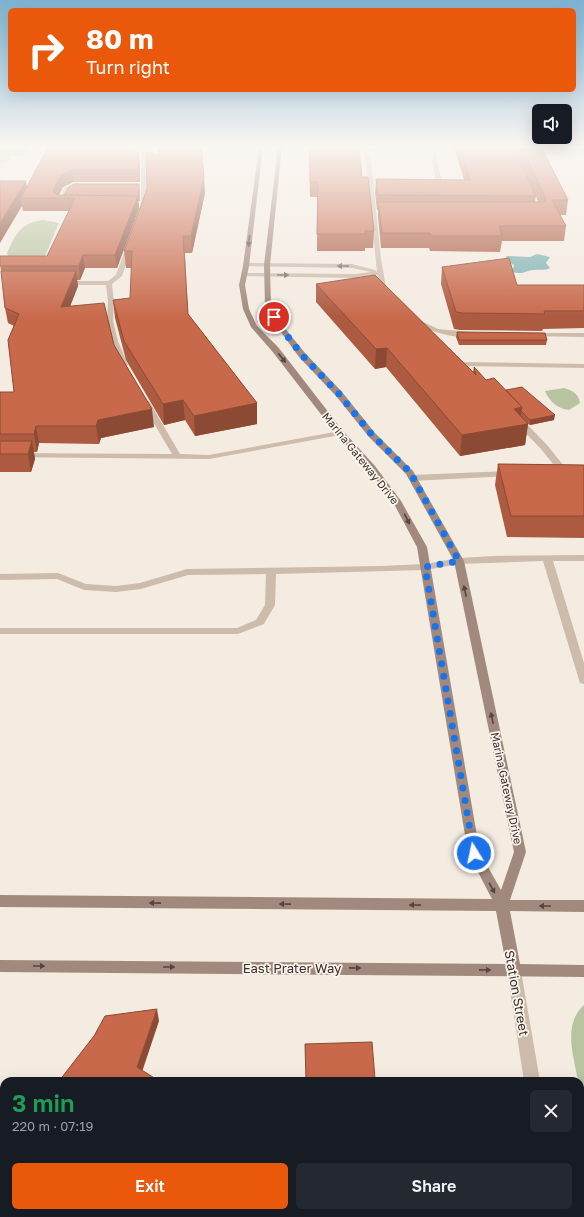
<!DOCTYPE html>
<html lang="en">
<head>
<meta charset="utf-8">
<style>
  body { margin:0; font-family:"Golos Text",sans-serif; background:#242831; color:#f1f3f6; height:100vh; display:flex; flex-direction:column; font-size:15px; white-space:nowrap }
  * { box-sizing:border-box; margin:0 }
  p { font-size:13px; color:#9ea1a6 }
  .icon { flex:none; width:22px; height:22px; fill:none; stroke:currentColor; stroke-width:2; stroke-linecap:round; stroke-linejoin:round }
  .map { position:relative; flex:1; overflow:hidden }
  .sheet { position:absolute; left:0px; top:1077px; width:584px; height:140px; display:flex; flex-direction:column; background:#171b24; border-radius:12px 12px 0 0; box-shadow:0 4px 16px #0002 }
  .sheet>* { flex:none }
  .banner { position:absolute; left:8px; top:8px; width:568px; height:84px; border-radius:6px; box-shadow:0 4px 16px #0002; background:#ea580c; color:#fff; overflow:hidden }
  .tools { position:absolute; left:532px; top:104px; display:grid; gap:8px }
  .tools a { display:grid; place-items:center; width:40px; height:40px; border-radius:6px; background:#171b24; box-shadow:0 4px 16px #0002; font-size:20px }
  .pin { position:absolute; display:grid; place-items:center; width:34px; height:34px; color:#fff; margin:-17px; border:2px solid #fff; border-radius:50%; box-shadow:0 1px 4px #0007 }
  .me { position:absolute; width:44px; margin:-22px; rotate:350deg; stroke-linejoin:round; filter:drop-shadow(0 0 3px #0008) }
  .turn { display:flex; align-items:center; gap:14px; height:84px; padding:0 12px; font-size:18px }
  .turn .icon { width:52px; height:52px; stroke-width:2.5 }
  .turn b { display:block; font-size:28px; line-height:34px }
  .round { display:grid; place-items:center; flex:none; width:42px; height:42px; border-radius:6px; background:#242831 }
  .overview { display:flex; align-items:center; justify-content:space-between; height:68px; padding:0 12px }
  h1 { font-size:24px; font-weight:600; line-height:30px; color:#1e9e55 }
  .action { display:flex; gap:8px; margin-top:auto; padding:8px 12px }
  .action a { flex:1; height:46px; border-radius:6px; background:#ea580c; color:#fff; font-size:16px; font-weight:600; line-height:46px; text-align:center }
  .action a+a { background:#242831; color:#f1f3f6 }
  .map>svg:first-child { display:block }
  .green { fill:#b8c4a0 }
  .water { fill:#7fb0b2 }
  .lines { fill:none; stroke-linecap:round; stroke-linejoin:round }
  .lane { fill:#cdbbac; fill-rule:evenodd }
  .street { fill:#cdbbac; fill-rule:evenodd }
  .secondary { fill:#a18a7d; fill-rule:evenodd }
  .wall { fill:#ac5a40; fill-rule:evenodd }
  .shaded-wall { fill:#8c4a34 }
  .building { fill:#c8694b; stroke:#8c4a34 }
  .oneway { fill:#544640 }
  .oneway2 { fill:#7d6f65 }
  .route { stroke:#1a73e8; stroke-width:7; stroke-dasharray:0 12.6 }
  .labels { text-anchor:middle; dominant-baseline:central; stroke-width:3.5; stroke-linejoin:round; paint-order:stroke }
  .street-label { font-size:11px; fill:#3b302b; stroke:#fbf5ee }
  .near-street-label { font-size:13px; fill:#3b302b; stroke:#fbf5ee }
</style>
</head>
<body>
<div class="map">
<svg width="584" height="1217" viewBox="0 0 584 1217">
  <rect width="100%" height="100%" fill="#f4ebe1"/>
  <!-- green -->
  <g class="green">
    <path d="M0 148H28L23 156H11L6 163H0Z"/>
    <path d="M43 220 59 223 45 256 34 261 10 260 7 253C16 234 20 223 43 220Z"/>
    <path d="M564 388C573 391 578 393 580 403L569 410C558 409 549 401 545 391Z"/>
    <path d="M584 1005V1112L580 1081H578C574 1056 562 1025 584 1005Z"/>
  </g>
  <!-- water -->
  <path class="water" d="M537 254 550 257 546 263 550 268C544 271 539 269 534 270 524 271 524 275 512 272L514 265 504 260 507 256 530 257Z"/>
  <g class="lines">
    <!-- lane -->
    <g class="lane">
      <path d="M136 147H140L145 151 147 205 145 211 142 213 139 211 141 205V152Z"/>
      <path d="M365 147 435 149 442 184C439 187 430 187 427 184L436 182 431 151H370L381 259 386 287 391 293 390 294H386L380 288 378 275 355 278 242 276 241 275 244 273 355 274 371 272 352 268 244 266 243 265 246 263 352 264 375 270 377 272 365 151 359 150 365 149Z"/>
      <path d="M578 147H583L584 155H582Z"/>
      <path d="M74 183 84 185 68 190 62 202 65 204 64 205H57L64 188Z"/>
      <path d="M129 245 132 247 122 276 112 284 114 302 113 321 118 341 128 365 124 367 120 365 112 341 107 321 108 302 106 285H65L62 283 65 281H108L116 275 126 247Z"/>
      <path d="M419 320 438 329 470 332 473 334C463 342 427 331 417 323L416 322Z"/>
      <path d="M532 333H584V337L530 336 529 335Z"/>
      <path d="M458 362 584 364V368L461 366H458Z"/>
      <path d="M143 401H149L180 454 209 455 340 431 344 433 340 435 209 459 0 457V453L172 454 142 403Z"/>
      <path d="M515 418H521L547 445 568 471 569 473 568 475H562L541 449 515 422Z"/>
      <path d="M508 471 511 472 512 474 511 476 412 481 408 478 412 475Z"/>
      <path d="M584 555V561H553L584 663V684L580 683 579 680 543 561 459 564 425 570 276 574 275 605 265 622 264 624 238 634H0V628H237L256 620 265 605 266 574 188 575 141 589 116 592 84 590 57 579 0 580V574L58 573 86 584 116 586 140 583 187 569 381 566 425 564 459 558 493 556Z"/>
    </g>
    <!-- street -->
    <g class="street">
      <path d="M134 147H140V148L138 149Z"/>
      <path d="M514 965 519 966 521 971 540 1081H524L507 971 509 966Z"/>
      <rect x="547" y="1213" width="16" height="4"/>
    </g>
    <!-- secondary -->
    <path class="secondary" d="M259 147H263L249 266 245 285 249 309 257 326 278 347 343 431 375 466 401 501 427 547 480 853 501 890 514 852 454 561 406 474 369 437 336 396 299 357 278 328 265 306 264 265 278 147H282L270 265 271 306 284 327 305 353 342 392 375 433 413 471 464 561 526 852 510 900H584V912L510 911 520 964 584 965V977L0 972V960L506 964 496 911 0 907V895L492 899 468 853 417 547 393 502 369 470 337 435 272 351 251 327 243 309 239 285 243 266Z"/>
  </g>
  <!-- wall -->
  <g class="wall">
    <path d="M48 147 140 163V182H73L63 187 59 195H64L139 184 140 201H138L139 208 117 268H85L80 280H77L78 286 70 306 114 345 154 427 101 438 99 444 39 443 37 452H34L35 459 31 472H0V392H14V326L8 323 5 308 0 263 47 256 69 211H23L22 206 0 181 27 188Z"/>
    <path d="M309 147 362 177 374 231 373 248H365V251H317V197H310Z"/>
    <path d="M454 147H513L529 181 514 147H541L568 200 566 215H560L566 226 564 241H502L500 252 430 251 429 248H381L378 216V210H377L375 193 376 179 464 180ZM536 196 538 202H535Z"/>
    <path d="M147 189 205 193 192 253H185L188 314 257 403V424L195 436 185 420 164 425 126 360 115 318 113 300 130 298 132 268H126L124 251Z"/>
    <path d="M442 267 517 285H584V328L543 329 542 331 460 330 454 329 441 284Z"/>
    <path d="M316 284 473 372 474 367 486 380 506 390 554 420 530 425 528 424 525 445 460 456 386 367 375 369 316 302Z"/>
    <path d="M457 332 547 340 546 345H459L456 337Z"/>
    <path d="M498 464 584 465V538L507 537 495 485Z"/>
    <rect x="383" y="1213" width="41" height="4"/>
  </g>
  <!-- shaded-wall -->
  <g class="shaded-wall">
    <path d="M138 152 140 163V182L138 170Z"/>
    <path d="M72 170 73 182 63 187 57 198 53 191 61 175Z"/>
    <path d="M204 177 205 193 192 253 191 236Z"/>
    <path d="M26 181 28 196 21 198 22 206 0 243V223Z"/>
    <path d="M138 196 139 208 117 268 115 255Z"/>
    <path d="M83 255 85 268 80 280 79 266Z"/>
    <path d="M76 271 78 286 64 322 61 307Z"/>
    <path d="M387 348 386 367 375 369 376 349Z"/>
    <path d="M183 400 185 420 164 425 163 404Z"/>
    <path d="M257 403V424L195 436 194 416Z"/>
    <path d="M522 407 519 425 528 424 525 445 460 456 462 435 514 409Z"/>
    <path d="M152 409 154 427 101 438 99 444 96 426 98 420Z"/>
    <path d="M555 415 554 420 530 425V420Z"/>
    <path d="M36 426 39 443 37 452 34 434Z"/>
    <path d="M32 441 35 459 31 472 28 454Z"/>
    <path d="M157 1009 159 1021 140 1078 137 1067Z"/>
  </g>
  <!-- building -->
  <g class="building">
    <path d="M48 147H124L138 152V170H72L61 175 53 191 57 195 138 196 115 255H83L79 266H0V256H47L75 198H21Z"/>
    <path d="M159 147H201L204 177 191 236H183L188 314 257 403 194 416 183 400 163 404 124 341 113 300 130 298 132 251H124L147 189 146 151 159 155Z"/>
    <path d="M310 147H359L362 177H368L374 231H365L366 234H317L318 182H310Z"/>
    <path d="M459 147H513L536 196 378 195 376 179 470 180Z"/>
    <path d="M522 147H541L568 200H552L566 226H499L502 236H431L430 233H382L378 202H544L546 200Z"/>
    <path d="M0 181H26L0 223Z"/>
    <path d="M75 184H139V197H137L138 196 64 195 69 187Z"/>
    <path d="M509 258 517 285H584V311H544L545 314 462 313 456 312 442 267Z"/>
    <path d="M1 271H76L61 307 104 303 114 345 152 409 98 420 96 426H36L34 434H0V392H14L8 340 19 314 5 308Z"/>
    <path d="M375 275 476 375 474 367 486 380 494 378 522 407 514 409 528 424 462 435 387 348 376 349 316 284Z"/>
    <path d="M457 332 545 333 547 340H459Z"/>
    <path d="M522 387 555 415 530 420 521 411 522 407 506 390Z"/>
    <path d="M0 441H32L28 454H0Z"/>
    <path d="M498 464 584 465V516H511Z"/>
    <path d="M157 1009 137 1067 159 1081H59L94 1036 105 1016Z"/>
    <path d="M372 1042 375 1079 426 1080V1081H306L305 1044Z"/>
    <rect x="385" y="1213" width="39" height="4"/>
    <path d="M67 1215 113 1217H66Z"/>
  </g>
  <!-- one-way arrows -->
  <defs><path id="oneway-solid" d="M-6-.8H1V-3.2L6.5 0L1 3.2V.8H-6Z"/></defs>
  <g class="oneway">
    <use href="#oneway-solid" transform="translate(249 241) rotate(96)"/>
    <use href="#oneway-solid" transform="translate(282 358) rotate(52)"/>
    <use href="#oneway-solid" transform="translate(407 519) rotate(62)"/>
    <use href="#oneway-solid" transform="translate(465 591) rotate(-102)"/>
    <use href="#oneway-solid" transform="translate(492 718) rotate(-102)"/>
    <use href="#oneway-solid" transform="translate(492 888) rotate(61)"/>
    <use href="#oneway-solid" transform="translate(155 903) rotate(-179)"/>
    <use href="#oneway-solid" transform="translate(285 904) rotate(-179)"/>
    <use href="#oneway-solid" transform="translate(415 905) rotate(-179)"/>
    <use href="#oneway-solid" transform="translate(545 906) rotate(-180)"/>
    <use href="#oneway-solid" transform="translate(39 966)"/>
    <use href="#oneway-solid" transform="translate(169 967)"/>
    <use href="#oneway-solid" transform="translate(355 968) rotate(1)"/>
    <use href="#oneway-solid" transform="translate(485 970) rotate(1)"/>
  </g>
  <g class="oneway2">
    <use href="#oneway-solid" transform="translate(343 266) rotate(-179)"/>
    <use href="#oneway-solid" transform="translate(283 275)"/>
  </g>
  <!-- sky -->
  <linearGradient id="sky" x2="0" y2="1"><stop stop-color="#7eb2d2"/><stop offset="0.46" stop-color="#faf6f2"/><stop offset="1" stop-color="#faf6f2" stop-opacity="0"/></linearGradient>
  <rect width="584" height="318" fill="url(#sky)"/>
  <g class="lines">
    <!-- route -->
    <path class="route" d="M274 317 281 328 302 355 339 394 372 435 410 472 459 561 425 567 474 853"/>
  </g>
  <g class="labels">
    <!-- street labels -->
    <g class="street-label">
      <text transform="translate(361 458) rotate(51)">Marina Gateway Drive</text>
      <text transform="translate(507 788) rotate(78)">Marina Gateway Drive</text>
    </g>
    <!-- near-street labels -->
    <g class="near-street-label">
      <text x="292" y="968">East Prater Way</text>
      <text transform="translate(517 993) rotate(80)">Station Street</text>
    </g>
  </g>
</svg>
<div class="tools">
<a><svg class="icon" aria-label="sound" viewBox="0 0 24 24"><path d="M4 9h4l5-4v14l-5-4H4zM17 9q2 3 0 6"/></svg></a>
</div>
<div class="pin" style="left:274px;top:317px;background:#d93025"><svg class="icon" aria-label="arrive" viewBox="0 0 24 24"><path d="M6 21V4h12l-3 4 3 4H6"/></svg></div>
<svg class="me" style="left:474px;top:853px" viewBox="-20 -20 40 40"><circle r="17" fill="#1a73e8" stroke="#fff" stroke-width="3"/><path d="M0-11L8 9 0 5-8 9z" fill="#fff"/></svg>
<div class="banner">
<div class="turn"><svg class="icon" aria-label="right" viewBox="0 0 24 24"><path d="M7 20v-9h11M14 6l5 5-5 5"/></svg><div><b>80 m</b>Turn right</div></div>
</div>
<section class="sheet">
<div class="overview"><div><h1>3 min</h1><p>220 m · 07:19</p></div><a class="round"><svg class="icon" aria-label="close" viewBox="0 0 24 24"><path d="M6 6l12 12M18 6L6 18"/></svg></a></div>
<div class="action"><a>Exit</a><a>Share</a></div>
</section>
</div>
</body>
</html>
